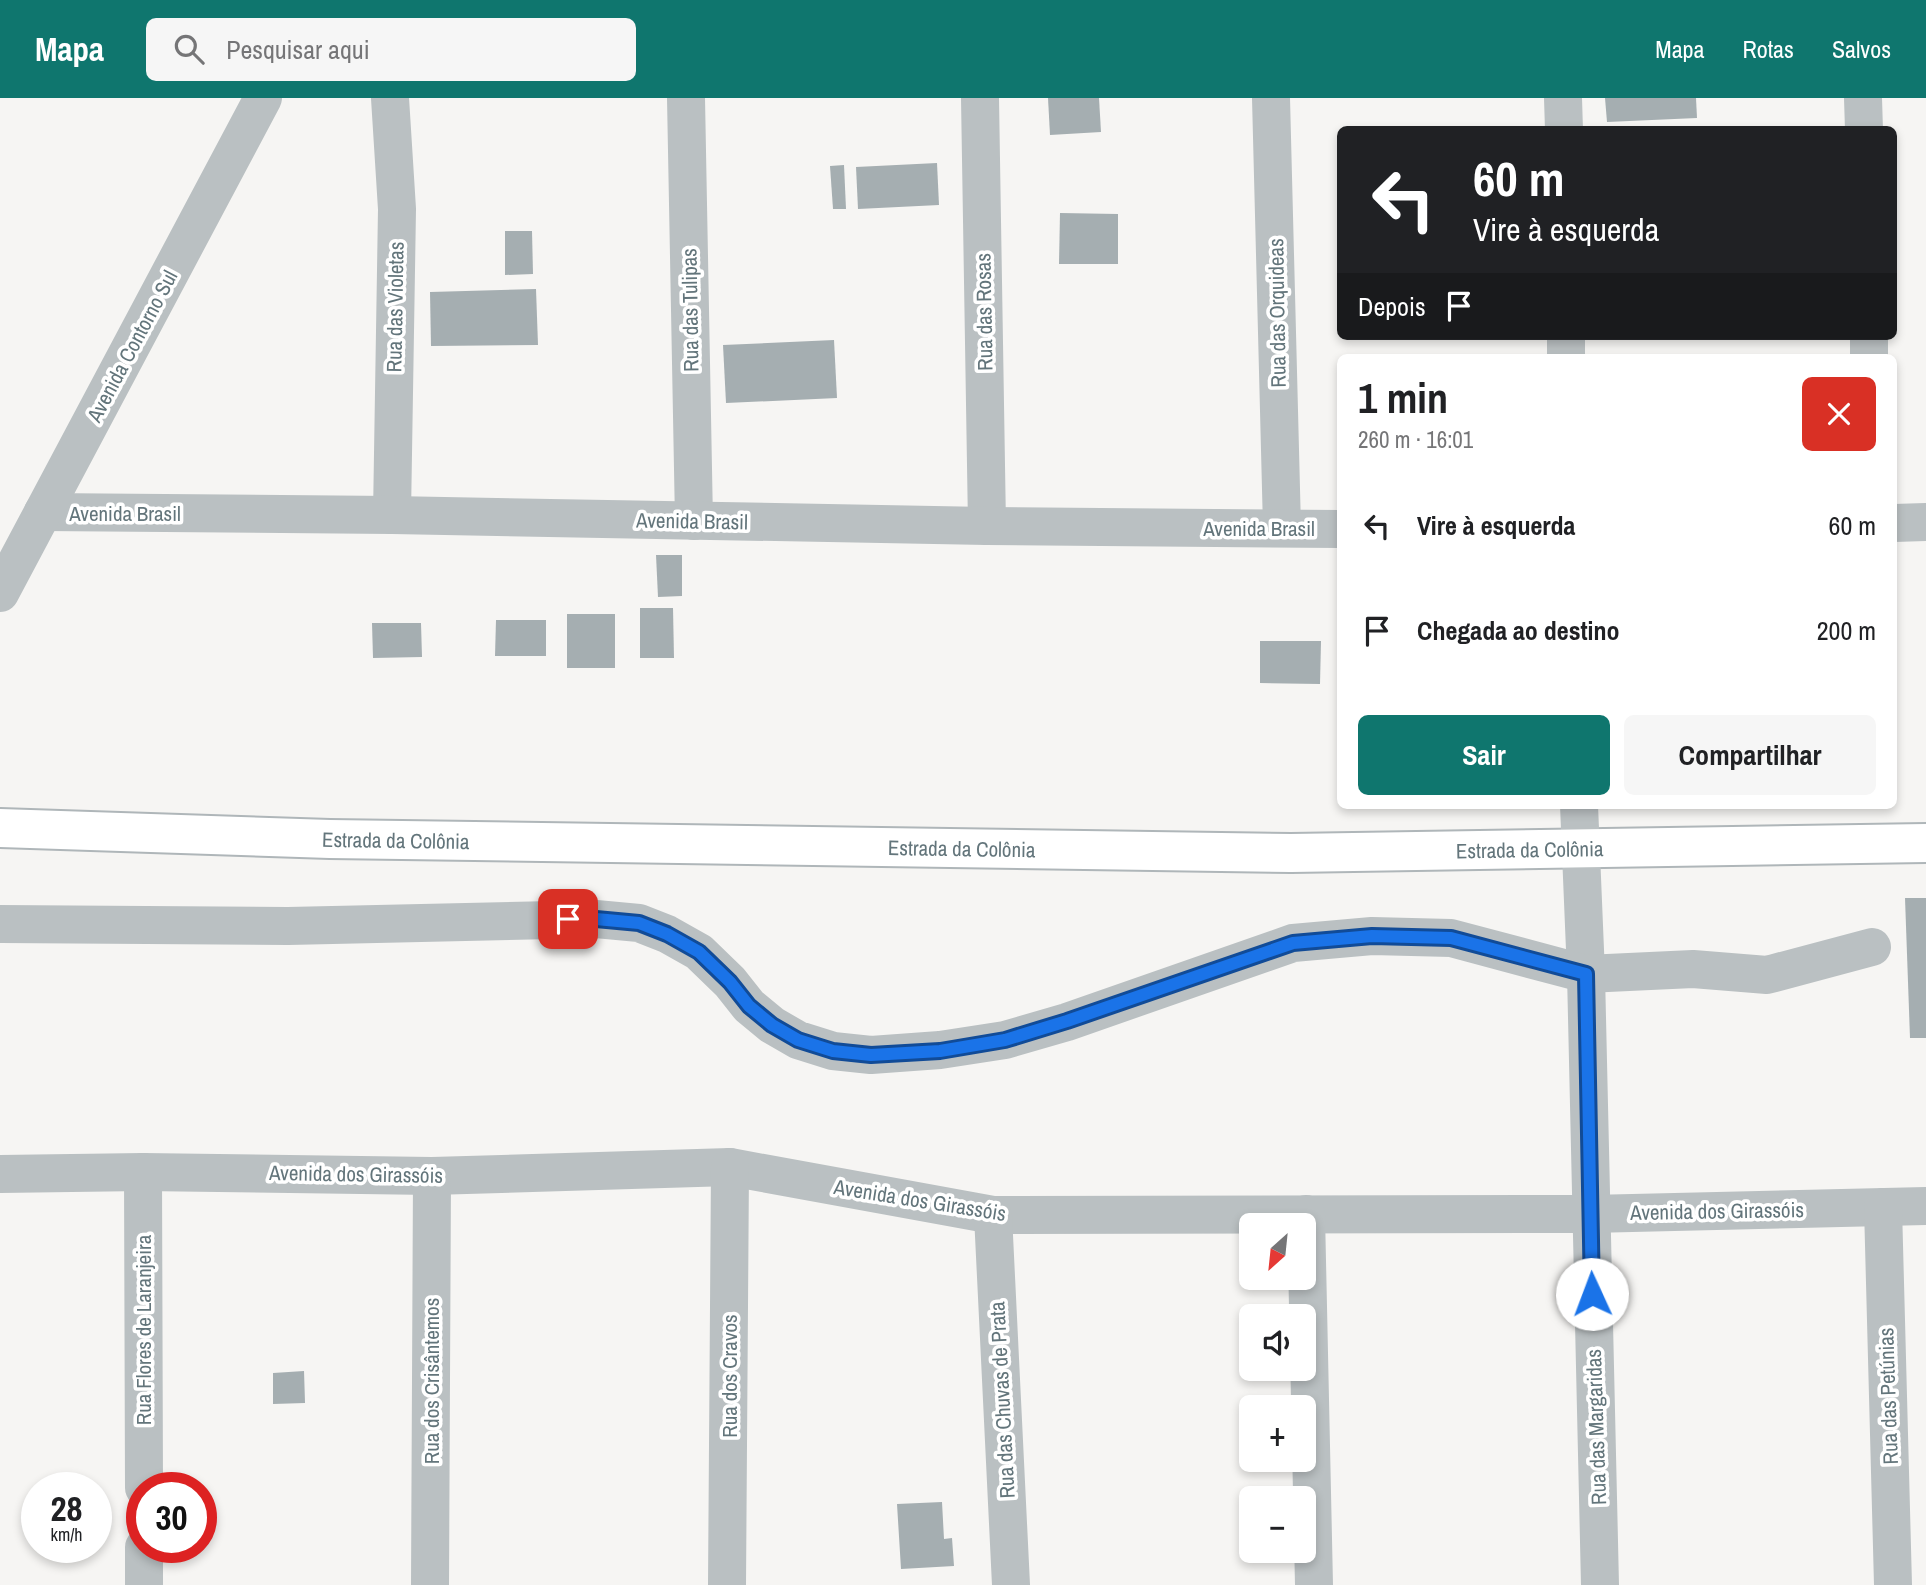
<!DOCTYPE html>
<html lang="pt">
<head>
<meta charset="utf-8">
<style>
  body { margin:0; font-family:"Archivo Narrow",sans-serif; background:#f6f6f6; color:#202124; height:100vh; display:flex; flex-direction:column; font-size:26px; white-space:nowrap }
  * { box-sizing:border-box; margin:0 }
  p { font-size:23px; color:#757577 }
  .icon { flex:none; width:38px; height:38px; fill:none; stroke:currentColor; stroke-width:2; stroke-linecap:round; stroke-linejoin:round }
  .map { position:relative; flex:1; overflow:hidden }
  .sheet { position:absolute; left:1337px; top:256px; width:560px; height:455px; display:flex; flex-direction:column; background:#fff; border-radius:10px; box-shadow:0 4px 10px #0003 }
  .sheet>* { flex:none }
  .hud { position:absolute; left:1337px; top:28px; width:560px; height:214px; border-radius:10px; box-shadow:0 4px 10px #0003; background:#202124; color:#fff; overflow:hidden }
  .needle { width:46px; rotate:207deg }
  .controls { position:absolute; left:1239px; top:1115px; display:grid; gap:14px }
  .controls a { display:grid; place-items:center; width:77px; height:77px; border-radius:10px; background:#fff; box-shadow:0 4px 10px #0003; font-size:35px }
  .speed { position:absolute; left:21px; top:1374px; display:flex; gap:14px; font-size:35px; font-weight:700; text-align:center }
  .speed>* { display:grid; place-content:center; width:91px; height:91px; border-radius:50%; background:#fff; box-shadow:0 4px 10px #0003; line-height:1 }
  .speed small { font-size:18px; font-weight:400 }
  .speed .limit { border:10px solid #d22; background:#fff; color:#111 }
  .pin { position:absolute; display:grid; place-items:center; width:60px; height:60px; color:#fff; margin:-30px; border-radius:14px; box-shadow:0 4px 10px #0006 }
  .me { position:absolute; width:77px; margin:-38px; rotate:358deg; stroke-linejoin:round; filter:drop-shadow(0 0 5px #0008) }
  .turn { display:flex; align-items:center; gap:24px; height:147px; padding:0 21px; font-size:32px }
  .turn .icon { width:91px; height:91px; stroke-width:2.5 }
  .turn b { display:block; font-size:49px; line-height:60px }
  .then { display:flex; align-items:center; height:66px; padding:0 21px; background:#0003; gap:14px; font-size:26px }
  .round { display:grid; place-items:center; flex:none; width:74px; height:74px; border-radius:10px; background:#f6f6f6 }
  .overview { display:flex; align-items:center; justify-content:space-between; height:119px; padding:0 21px }
  h1 { font-size:42px; font-weight:700; line-height:52px }
  .primary-button { display:flex; gap:14px; margin-top:auto; padding:14px 21px }
  .primary-button a { flex:1; height:80px; border-radius:10px; background:#0f766e; color:#fff; font-size:28px; font-weight:700; line-height:80px; text-align:center }
  .primary-button a+a { background:#f6f6f6; color:#202124 }
  ul { padding:0; list-style:none }
  li { display:flex; align-items:center; gap:21px; height:105px; padding:0 21px }
  li div { flex:1 }
  li b { display:block; font-size:26px }
  li em { font-style:normal }
  header { display:flex; align-items:center; gap:42px; box-sizing:border-box; height:98px; padding:0 35px; background:#0f766e; color:#fff }
  header strong { font-size:33px }
  nav { display:flex; gap:38px; margin-inline-start:auto; font-size:24px }
  .search { width:490px; height:63px; background:#f6f6f6; display:flex; align-items:center; gap:18px; box-sizing:border-box; padding:0 24px; border-radius:10px; color:#757577; font-size:26px }
  .map>svg:first-child { display:block }
  .building { fill:#a5aeb1 }
  .lines { fill:none; stroke-linecap:round; stroke-linejoin:round }
  .secondary-casing { stroke:#afb6b9; stroke-width:42 }
  .street { stroke:#bac0c2; stroke-width:38 }
  .secondary { stroke:#fff; stroke-width:38 }
  .route-casing { stroke:#114b97; stroke-width:18 }
  .route { stroke:#1a73e8; stroke-width:12 }
  .labels { text-anchor:middle; dominant-baseline:central; stroke-width:7; stroke-linejoin:round; paint-order:stroke }
  .street-label { font-size:21px; fill:#63757b; stroke:#fff }
</style>
</head>
<body>
<header>
<strong>Mapa</strong>
<div class="search"><svg class="icon" aria-label="search" viewBox="0 0 24 24"><circle cx="10" cy="10" r="6"/><path d="M15 15l6 6"/></svg>Pesquisar aqui</div>
<nav><a>Mapa</a><a>Rotas</a><a>Salvos</a></nav>
</header>
<div class="map">
<svg width="1926" height="1487" viewBox="0 0 1926 1487">
  <rect width="100%" height="100%" fill="#f6f5f3"/>
  <!-- building -->
  <g class="building">
    <path d="M1048 0H1099L1101 34 1050 37Z"/>
    <path d="M1605 0H1696L1697 20 1607 24Z"/>
    <path d="M937 65 939 107 858 111 856 69Z"/>
    <path d="M844 67 846 111H833L830 68Z"/>
    <path d="M1060 115 1118 116V166H1059Z"/>
    <path d="M505 133H532L533 176 505 177Z"/>
    <path d="M536 191 538 247 431 248 430 194Z"/>
    <path d="M834 242 837 300 726 305 723 247Z"/>
    <path d="M656 457H682V498L658 499Z"/>
    <path d="M640 510H673L674 560H640Z"/>
    <rect x="567" y="516" width="48" height="54"/>
    <path d="M496 522H546V558H495Z"/>
    <path d="M372 525H421L422 559 373 560Z"/>
    <path d="M1260 543H1321L1320 586 1260 585Z"/>
    <path d="M1905 800H1926V940H1910Z"/>
    <path d="M304 1273 305 1305 273 1306V1275Z"/>
    <path d="M942 1404 944 1441 952 1440 954 1468 901 1471 897 1406Z"/>
  </g>
  <g class="lines">
    <!-- secondary casing -->
    <g class="secondary-casing">
      <g id="secondary">
        <path id="s1" d="M0 730 330 741 1291 755 1926 745"/>
      </g>
    </g>
    <!-- street -->
    <g class="street">
      <path d="M390 0 397 111 392 417"/>
      <path d="M686 0 694 423"/>
      <path d="M980 0 987 428"/>
      <path d="M1271 0 1282 430"/>
      <path d="M1563 0 1564 32"/>
      <path d="M1863 0 1864 32"/>
      <path d="M1566 238V259"/>
      <path d="M1869 238V259"/>
      <path d="M43 414 392 417 987 428 1340 431"/>
      <path d="M1894 425 1926 424"/>
      <path d="M0 495 263 0"/>
      <path d="M1579 707 1586 876 1600 1487"/>
      <path d="M0 826 288 828 596 821 639 825 667 836 699 854 730 884 749 908 772 927 798 942 833 953 871 957 940 952 1005 942 1067 924 1293 845 1372 838 1451 840 1586 876 1693 871 1767 877 1872 849"/>
      <path d="M143 1074 144 1390"/>
      <path d="M0 1076 143 1074 432 1078 730 1069 993 1117 1590 1116 1926 1108"/>
      <path d="M1883 1109 1893 1487"/>
      <path d="M1306 1116 1314 1487"/>
      <path d="M993 1117 1011 1487"/>
      <path d="M144 1449V1487"/>
      <path d="M430 1487 432 1078"/>
      <path d="M727 1487 730 1069"/>
    </g>
    <!-- secondary -->
    <use href="#secondary" class="secondary"/>
  </g>
  <g class="lines">
    <!-- route casing -->
    <g class="route-casing">
      <path id="route" d="M568 821H596L639 825 667 836 699 854 730 884 749 908 772 927 798 942 833 953 871 957 940 953 1005 942 1067 923 1293 845 1372 838 1451 840 1586 876 1592 1196"/>
    </g>
    <!-- route -->
    <use href="#route" class="route"/>
  </g>
  <g class="labels">
    <!-- street labels -->
    <g class="street-label">
      <text transform="translate(395 209) rotate(-89)">Rua das Violetas</text>
      <text transform="translate(690 212) rotate(-91)">Rua das Tulipas</text>
      <text transform="translate(984 214) rotate(-91)">Rua das Rosas</text>
      <text transform="translate(1277 215) rotate(-91)">Rua das Orquideas</text>
      <text transform="translate(132 248) rotate(-62)">Avenida Contorno Sul</text>
      <text x="125" y="415">Avenida Brasil</text>
      <text transform="translate(692 423) rotate(1)">Avenida Brasil</text>
      <text x="1259" y="430">Avenida Brasil</text>
      <text stroke="none"><textPath href="#s1" startOffset="396">Estrada da Colônia</textPath></text>
      <text stroke="none"><textPath href="#s1" startOffset="962">Estrada da Colônia</textPath></text>
      <text stroke="none"><textPath href="#s1" startOffset="1530">Estrada da Colônia</textPath></text>
      <text transform="translate(356 1076) rotate(1)">Avenida dos Girassóis</text>
      <text transform="translate(920 1102) rotate(9)">Avenida dos Girassóis</text>
      <text transform="translate(1717 1113) rotate(-1)">Avenida dos Girassóis</text>
      <text transform="translate(143 1232) rotate(-90)">Rua Flores de Laranjeira</text>
      <text transform="translate(729 1278) rotate(-90)">Rua dos Cravos</text>
      <text transform="translate(431 1283) rotate(-90)">Rua dos Crisântemos</text>
      <text transform="translate(1888 1298) rotate(-92)">Rua das Petúnias</text>
      <text transform="translate(1002 1302) rotate(-93)">Rua das Chuvas de Prata</text>
      <text transform="translate(1596 1329) rotate(-92)">Rua das Margaridas</text>
    </g>
  </g>
</svg>
<div class="controls">
<a><svg class="needle" viewBox="-14 -14 28 28"><path d="M0-13l5 13h-10z" fill="#e53935"/><path d="M0 13l5-13h-10z" fill="#757577"/></svg></a>
<a><svg class="icon" aria-label="sound" viewBox="0 0 24 24"><path d="M4 9h4l5-4v14l-5-4H4zM17 9q2 3 0 6"/></svg></a>
<a>+</a>
<a>−</a>
</div>
<div class="speed"><div>28<small>km/h</small></div><div class="limit">30</div></div>
<div class="pin" style="left:568px;top:821px;background:#d93025"><svg class="icon" aria-label="arrive" viewBox="0 0 24 24"><path d="M6 21V4h12l-3 4 3 4H6"/></svg></div>
<svg class="me" style="left:1592px;top:1196px" viewBox="-20 -20 40 40"><circle r="19" fill="#fff"/><path d="M0-13L10 11 0 6-10 11z" fill="#1a73e8"/></svg>
<div class="hud">
<div class="turn"><svg class="icon" aria-label="left" viewBox="0 0 24 24"><path d="M17 20v-9H6M10 6l-5 5 5 5"/></svg><div><b>60 m</b>Vire à esquerda</div></div>
<div class="then">Depois<svg class="icon" aria-label="arrive" viewBox="0 0 24 24"><path d="M6 21V4h12l-3 4 3 4H6"/></svg></div>
</div>
<section class="sheet">
<div class="overview"><div><h1>1 min</h1><p>260 m · 16:01</p></div><a class="round" style="background:#d93025;color:#fff"><svg class="icon" aria-label="close" viewBox="0 0 24 24"><path d="M6 6l12 12M18 6L6 18"/></svg></a></div>
<ul>
<li><svg class="icon" aria-label="left" viewBox="0 0 24 24"><path d="M17 20v-9H6M10 6l-5 5 5 5"/></svg><div><b>Vire à esquerda</b></div><em>60 m</em></li>
<li><svg class="icon" aria-label="arrive" viewBox="0 0 24 24"><path d="M6 21V4h12l-3 4 3 4H6"/></svg><div><b>Chegada ao destino</b></div><em>200 m</em></li>
</ul>
<div class="primary-button"><a>Sair</a><a>Compartilhar</a></div>
</section>
</div>
</body>
</html>
